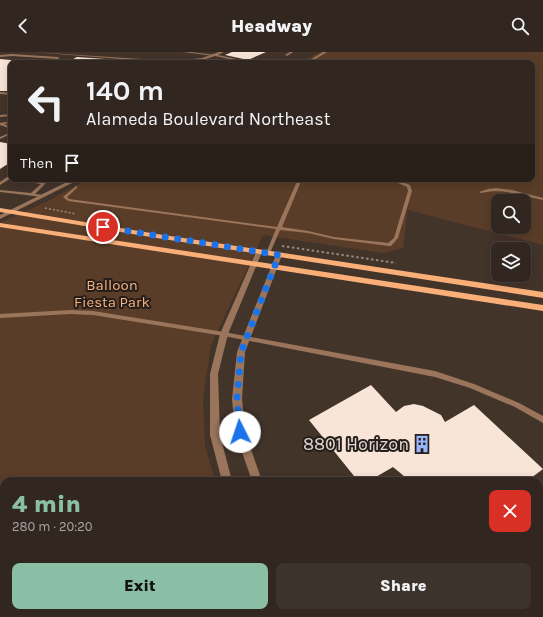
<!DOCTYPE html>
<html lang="en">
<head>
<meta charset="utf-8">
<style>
  body { margin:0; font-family:Karla,sans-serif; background:#3d332d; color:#f1f3f6; height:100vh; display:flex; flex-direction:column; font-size:15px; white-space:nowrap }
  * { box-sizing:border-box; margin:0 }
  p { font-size:13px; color:#a8a5a5 }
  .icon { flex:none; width:22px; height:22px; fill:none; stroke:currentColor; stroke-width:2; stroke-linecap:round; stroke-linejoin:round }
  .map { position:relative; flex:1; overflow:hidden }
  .sheet { position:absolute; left:0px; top:425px; width:543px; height:140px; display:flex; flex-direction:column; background:#322720; border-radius:12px 12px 0 0; box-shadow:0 2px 10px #0003,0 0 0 1px #4d443e }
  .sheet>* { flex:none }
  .hud { position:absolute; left:8px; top:8px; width:527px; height:122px; border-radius:8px; box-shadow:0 2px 10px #0003,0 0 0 1px #4d443e; background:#322720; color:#f1f3f6; overflow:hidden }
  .controls { position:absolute; left:491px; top:142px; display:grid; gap:8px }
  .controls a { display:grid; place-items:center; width:40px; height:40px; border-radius:8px; background:#322720; box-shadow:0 2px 10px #0003,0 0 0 1px #4d443e; font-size:20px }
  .pin { position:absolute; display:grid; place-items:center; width:34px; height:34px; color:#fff; margin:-17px; border:2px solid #fff; border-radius:50%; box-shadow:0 1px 4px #0007 }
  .me { position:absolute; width:44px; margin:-22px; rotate:356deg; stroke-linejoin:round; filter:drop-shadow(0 0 3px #0008) }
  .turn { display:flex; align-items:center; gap:14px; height:84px; padding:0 12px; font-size:18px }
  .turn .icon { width:52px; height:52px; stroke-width:2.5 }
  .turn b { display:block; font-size:28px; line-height:34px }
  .then { display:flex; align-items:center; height:38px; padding:0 12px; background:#0003; gap:8px; font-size:15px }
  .round { display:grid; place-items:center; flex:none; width:42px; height:42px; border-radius:8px; background:#3d332d }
  .overview { display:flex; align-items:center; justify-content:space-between; height:68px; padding:0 12px }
  h1 { font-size:24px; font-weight:800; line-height:30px; color:#8abfa5 }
  .action { display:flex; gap:8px; margin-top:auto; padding:8px 12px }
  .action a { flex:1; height:46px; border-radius:8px; background:#8abfa5; color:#111; font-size:16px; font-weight:800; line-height:46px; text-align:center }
  .action a+a { background:#3d332d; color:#f1f3f6 }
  header { display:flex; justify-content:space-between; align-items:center; height:52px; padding:0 12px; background:#322720; font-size:18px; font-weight:800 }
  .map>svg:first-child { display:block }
  .green { fill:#5a3d28; fill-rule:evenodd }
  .building { fill:#f8e5d8 }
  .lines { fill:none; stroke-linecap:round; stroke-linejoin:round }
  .path-far1 { stroke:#948880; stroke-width:1.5; stroke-dasharray:2 2; stroke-linecap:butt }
  .path { stroke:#948880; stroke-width:2; stroke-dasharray:2.5 2.5; stroke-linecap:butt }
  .lane { fill:#9a755b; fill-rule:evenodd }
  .street { fill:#9a755b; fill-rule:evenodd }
  .primary { fill:#fbaf78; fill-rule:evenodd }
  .route { stroke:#1a73e8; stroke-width:7; stroke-dasharray:0 12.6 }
  .labels { text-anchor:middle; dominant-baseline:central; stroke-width:4; stroke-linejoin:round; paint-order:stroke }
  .park-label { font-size:15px; fill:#f7b180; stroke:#241d19 }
  .near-poi-label { font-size:18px; fill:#e0d7d1; stroke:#241d19; text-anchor:end }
</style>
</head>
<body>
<header><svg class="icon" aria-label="back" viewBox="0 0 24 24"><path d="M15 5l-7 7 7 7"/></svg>Headway<svg class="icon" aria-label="search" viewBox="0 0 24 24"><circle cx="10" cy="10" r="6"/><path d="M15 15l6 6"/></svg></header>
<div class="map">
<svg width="543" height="565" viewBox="0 0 543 565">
  <rect width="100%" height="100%" fill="#43342a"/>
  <!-- green -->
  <path class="green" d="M320 0H543V193L408 158V154L403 196 383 201 263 183 211 293 203 346 205 394 215 429H4V561H200L193 565H0V171L50 148 88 127H532V11H300ZM498 149H524V175H498Z"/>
  <!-- building -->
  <g class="building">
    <path d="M232 0H266L248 8 225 3Z"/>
    <path d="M77 5 105 7V11H66Z"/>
    <path d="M0 7 11 8V39H0Z"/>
    <path d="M0 90 11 92V110L0 117Z"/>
    <path d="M371 333 396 360 404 354 414 352 423 354 441 363 445 370 474 353 543 417 527 429H452L449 426 445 429H410L393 415 369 429H358L309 368Z"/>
  </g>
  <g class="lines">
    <!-- path-far1 -->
    <path class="path-far1" d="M45 156 76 162"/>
    <!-- path -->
    <path class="path" d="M282 194 396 211"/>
    <!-- lane -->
    <g class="lane">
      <path d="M183 0H191L215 3 214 4Z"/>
      <path d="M290 0H293L287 4 285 3Z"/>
      <path d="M12 2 58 5 59 6 58 7 12 4 0 5V3Z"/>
      <path d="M125 6 127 7 122 11H119Z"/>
      <rect x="181" y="9" width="2" height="2"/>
      <path d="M0 40 11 41V43L0 42Z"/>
      <path d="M11 62V64L0 65V63Z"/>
      <path d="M11 69V71L4 72 11 75V77L0 73V71Z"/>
      <path d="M11 80V82L0 87V85Z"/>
      <path d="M10 123H11V126L0 133V130Z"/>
      <path d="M14 127H24L45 130V132L35 142 43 143 45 144 43 145 0 140V138L31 141 41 132 16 128Z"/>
      <path d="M298 127H302L282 175 308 179 334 185 388 191 394 186 408 139 407 135 389 127H395L410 133 412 139 398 186 391 194H389L334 187 308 181 280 178 270 201 268 202 266 201 276 177 68 149 63 145 76 134H77V136L67 145 69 147 277 175Z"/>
      <path d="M496 136 512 138 543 146V148C522 143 502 136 481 141L479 140 488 137Z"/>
      <path d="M70 258 93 259 224 280 435 319 474 332 519 351 543 364V371L515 355 470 336 435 325 224 284 93 263 70 262 0 266V262Z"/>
      <path d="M243 561H257L255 565H241Z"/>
      <path d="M502 561H512L513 565H503Z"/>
    </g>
    <!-- street -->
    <g class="street">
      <path d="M32 0 173 9 202 6 219 0H224L218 3 255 11H248L215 4 203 8 173 11Z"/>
      <path d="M323 0H327L309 11H305Z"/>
      <path d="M73 127H80L0 167V163Z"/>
      <path d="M259 198 262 200 228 282 218 322 220 383 232 429H222L210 383V322L220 282 256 200Z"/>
      <path d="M279 201 282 203 245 300 242 347 245 380 262 429H252L235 380 232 347 237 300 276 203Z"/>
      <path d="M282 561H295L296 565H283Z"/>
      <path d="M321 561H334L335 565H322Z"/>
    </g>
    <!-- primary -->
    <g class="primary">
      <path d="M0 156 157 182 543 240V246L157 186 0 160Z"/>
      <path d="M0 171 543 253V259L0 175Z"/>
    </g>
  </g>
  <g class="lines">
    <!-- route -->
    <path class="route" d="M103 175 279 203 241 300 237 347 240 380"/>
  </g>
  <!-- icons -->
  <defs>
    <g id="building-bare" transform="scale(1.38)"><path d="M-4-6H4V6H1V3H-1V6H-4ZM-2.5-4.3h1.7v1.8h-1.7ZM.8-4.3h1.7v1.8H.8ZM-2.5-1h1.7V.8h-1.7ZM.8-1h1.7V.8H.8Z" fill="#97b6fd" stroke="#241d19" stroke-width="2.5" paint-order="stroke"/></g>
  </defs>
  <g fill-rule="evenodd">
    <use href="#building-bare" x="422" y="392"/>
  </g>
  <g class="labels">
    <!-- park labels -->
    <g class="park-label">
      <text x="112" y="233">Balloon<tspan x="112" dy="17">Fiesta Park</tspan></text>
    </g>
    <!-- near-poi labels -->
    <g class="near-poi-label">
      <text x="409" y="392">8801 Horizon</text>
    </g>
  </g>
</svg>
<div class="controls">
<a><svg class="icon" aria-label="search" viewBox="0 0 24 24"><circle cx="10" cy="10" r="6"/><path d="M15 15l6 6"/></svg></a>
<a><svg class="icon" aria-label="layers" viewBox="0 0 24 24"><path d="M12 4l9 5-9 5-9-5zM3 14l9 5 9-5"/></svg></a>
</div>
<div class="pin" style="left:103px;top:175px;background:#d93025"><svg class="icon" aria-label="arrive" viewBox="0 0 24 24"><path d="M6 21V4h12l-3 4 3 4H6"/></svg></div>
<svg class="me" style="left:240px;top:380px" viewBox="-20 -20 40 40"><circle r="19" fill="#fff"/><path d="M0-13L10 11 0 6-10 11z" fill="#1a73e8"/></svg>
<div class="hud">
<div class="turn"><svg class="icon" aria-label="left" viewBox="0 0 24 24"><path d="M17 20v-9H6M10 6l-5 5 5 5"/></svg><div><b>140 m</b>Alameda Boulevard Northeast</div></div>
<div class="then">Then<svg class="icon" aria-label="arrive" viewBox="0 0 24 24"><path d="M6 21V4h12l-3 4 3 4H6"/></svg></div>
</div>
<section class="sheet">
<div class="overview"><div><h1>4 min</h1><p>280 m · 20:20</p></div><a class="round" style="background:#d93025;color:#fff"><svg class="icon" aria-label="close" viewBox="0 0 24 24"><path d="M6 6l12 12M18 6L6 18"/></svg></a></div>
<div class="action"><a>Exit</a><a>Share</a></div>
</section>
</div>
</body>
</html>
